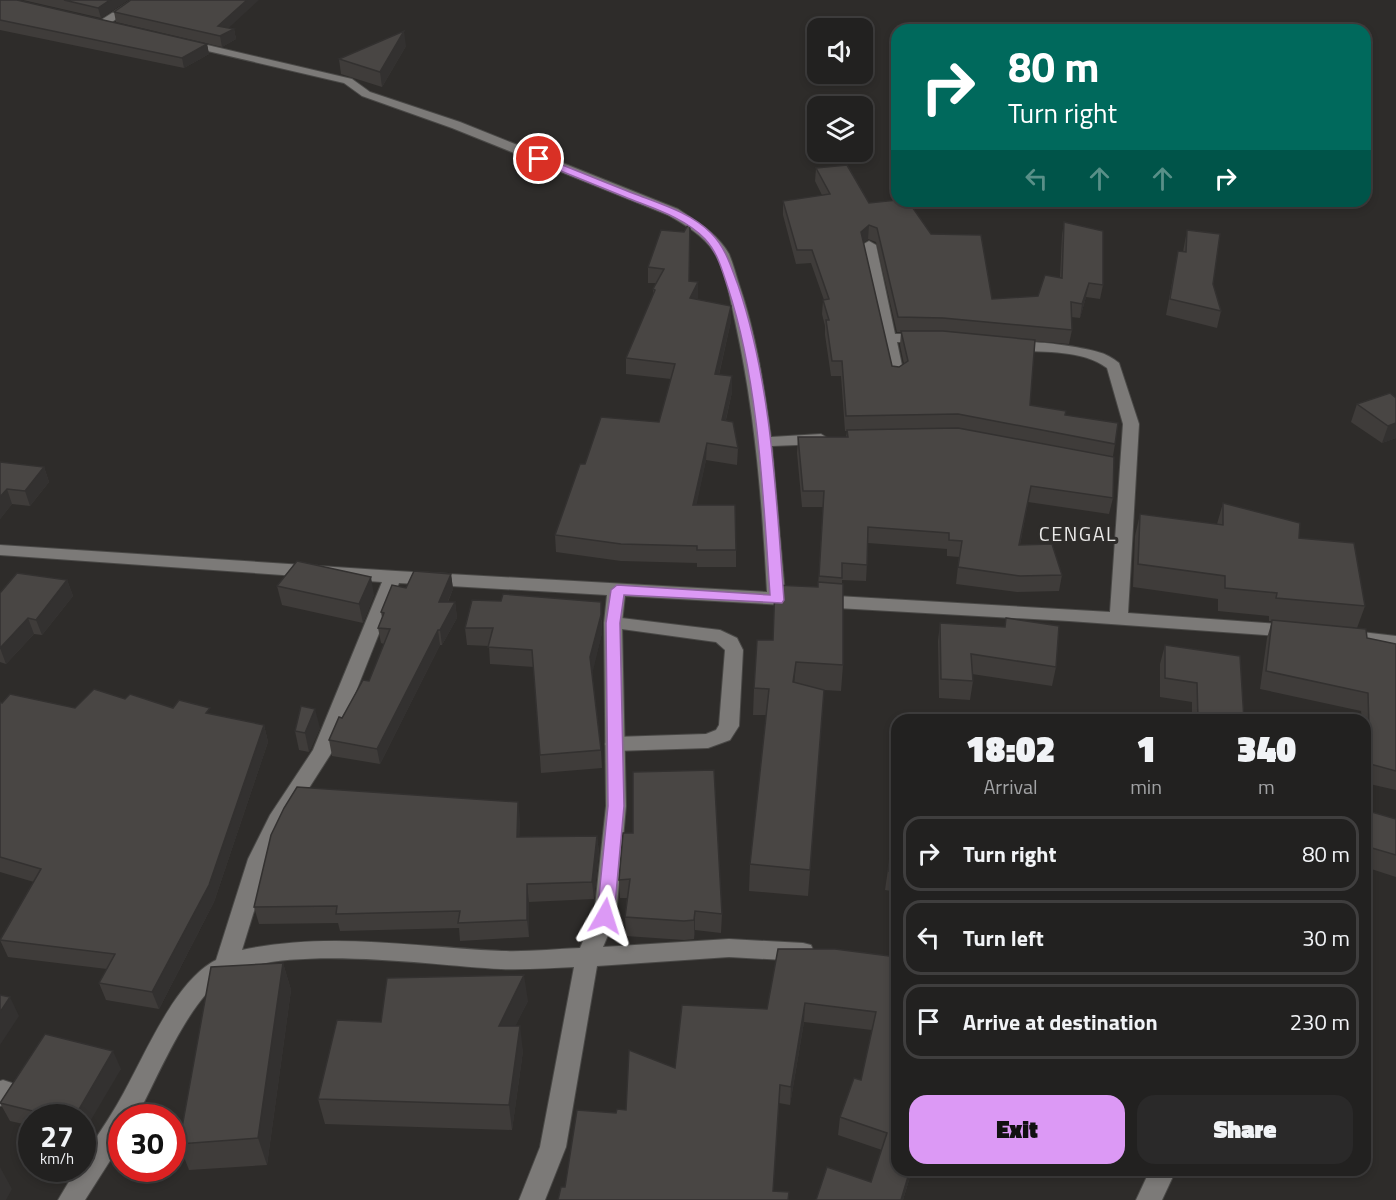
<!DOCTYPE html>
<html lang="en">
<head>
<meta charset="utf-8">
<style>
  body { margin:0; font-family:"Titillium Web",sans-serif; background:#2a2929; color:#f1f3f6; height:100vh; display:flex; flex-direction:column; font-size:22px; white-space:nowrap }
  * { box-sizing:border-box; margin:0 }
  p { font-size:20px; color:#a2a3a5 }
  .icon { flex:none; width:33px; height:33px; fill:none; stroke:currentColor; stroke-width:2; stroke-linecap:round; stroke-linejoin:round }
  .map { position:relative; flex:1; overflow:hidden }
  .drawer { position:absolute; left:891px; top:714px; width:480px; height:462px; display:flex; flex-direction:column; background:#222120; border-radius:18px; box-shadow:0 3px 9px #0003,0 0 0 2px #3f3e3e }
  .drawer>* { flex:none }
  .banner { position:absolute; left:891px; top:24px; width:480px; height:183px; border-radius:18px; box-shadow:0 3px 9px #0003,0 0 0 2px #3f3e3e; background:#00695c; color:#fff; overflow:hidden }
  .controls { position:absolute; left:807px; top:18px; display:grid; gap:12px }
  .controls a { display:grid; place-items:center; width:66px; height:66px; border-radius:12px; background:#222120; box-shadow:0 3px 9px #0003,0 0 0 2px #3f3e3e; font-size:30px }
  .speed { position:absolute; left:18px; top:1104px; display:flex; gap:12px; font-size:30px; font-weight:700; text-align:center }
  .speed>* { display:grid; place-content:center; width:78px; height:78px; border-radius:50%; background:#222120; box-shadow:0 3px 9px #0003,0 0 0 2px #3f3e3e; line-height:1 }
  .speed small { font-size:15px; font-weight:400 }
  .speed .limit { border:9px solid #d22; background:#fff; color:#111 }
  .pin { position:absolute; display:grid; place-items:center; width:51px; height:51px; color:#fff; margin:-26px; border:3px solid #fff; border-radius:50%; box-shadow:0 2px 6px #0007 }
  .me { position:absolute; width:66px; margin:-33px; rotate:6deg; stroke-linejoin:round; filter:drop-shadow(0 0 4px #0008) }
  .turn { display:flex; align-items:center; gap:21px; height:126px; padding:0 18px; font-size:27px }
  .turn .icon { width:78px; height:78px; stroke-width:2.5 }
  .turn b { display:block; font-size:42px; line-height:51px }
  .lanes { display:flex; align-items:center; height:57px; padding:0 18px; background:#0003; justify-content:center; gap:30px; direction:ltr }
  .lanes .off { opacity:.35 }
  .eta { display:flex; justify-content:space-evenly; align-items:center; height:102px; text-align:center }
  .eta b { font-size:36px; font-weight:800; line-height:42px }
  .primary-button { display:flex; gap:12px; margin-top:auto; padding:12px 18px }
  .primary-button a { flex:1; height:69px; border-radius:18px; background:#dc99f5; color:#111; font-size:24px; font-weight:800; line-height:69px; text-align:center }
  .primary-button a+a { background:#2a2929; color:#f1f3f6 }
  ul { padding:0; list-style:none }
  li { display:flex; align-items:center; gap:18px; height:75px; margin:0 12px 9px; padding:0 6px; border:3px solid #3f3e3e; border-radius:18px }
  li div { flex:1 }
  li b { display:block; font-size:22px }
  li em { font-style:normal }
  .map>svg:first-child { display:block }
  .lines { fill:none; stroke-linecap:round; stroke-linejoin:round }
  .service-casing { stroke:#494846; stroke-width:2 }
  .minor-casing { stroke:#494846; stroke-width:2 }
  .service { fill:#7c7a78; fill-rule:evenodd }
  .minor { fill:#7c7a78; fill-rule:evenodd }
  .wall { fill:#3f3c3a; fill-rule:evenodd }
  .shaded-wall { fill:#333130 }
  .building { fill:#494644; stroke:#333130; stroke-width:1.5 }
  .route { fill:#dc99f5; stroke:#8f639f; stroke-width:1.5 }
  .labels { text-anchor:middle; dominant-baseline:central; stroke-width:6; stroke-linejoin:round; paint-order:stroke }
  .quarter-label { font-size:20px; letter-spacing:1.5px; fill:#eae9e8; stroke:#2e2c2a }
</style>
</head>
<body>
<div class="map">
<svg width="1396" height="1200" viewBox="0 0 1396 1200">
  <rect width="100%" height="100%" fill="#2e2c2a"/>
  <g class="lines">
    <!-- service casing -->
    <g class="service-casing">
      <path id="service" d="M613 617 720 630 737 638 743 650 739 726 730 740 708 748 615 751 608 749 605 744 608 739 615 737 706 734 716 730 719 725 725 650 716 642 607 627 604 623 607 619Z"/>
    </g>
    <!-- minor casing -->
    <g class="minor-casing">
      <g id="minor">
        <path d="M132 0H144L106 26H98V22Z"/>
        <path d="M186 40 352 79 370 92 460 122 678 209C696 221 718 234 729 254 733 263 736 275 739 284 756 333 764 386 771 437L821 434 829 439 821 444 772 446 785 593 1110 612 1123 424 1107 368C1081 349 1043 353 1012 350L1005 346C1014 336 1083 347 1098 352 1106 354 1113 358 1119 363L1139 424 1128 613 1293 625 1300 627 1302 631 1300 635 1293 637 1069 621 625 596 622 623 626 806 616 916 603 947 729 939 803 943 811 945 814 952 811 959 803 961 729 957 597 966 566 1147 545 1200H519L540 1147 574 967C550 968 525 970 501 969 436 966 274 941 222 979 187 1004 157 1079 136 1118H122V1142L85 1200H58L77 1168H82V1159C93 1142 105 1125 115 1108 141 1066 171 983 216 960L248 859 270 815 313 750 382 582 0 555V545L396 571 767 592C762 501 755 411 735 321 731 302 725 269 714 252 703 235 685 225 668 215L452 128 362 96 344 83 182 45V41ZM399 583 607 595 604 623 606 806 594 916 580 948C554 949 528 952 502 951 415 947 328 931 242 950L270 859 286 824 332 752Z"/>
        <path d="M869 241 876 245 895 334H924L931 338 924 342H897L904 375 896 380 888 375 862 245Z"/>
        <path d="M1353 631 1396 636V648L1346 641 1344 637 1346 633Z"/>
        <path d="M3 1080 12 1083 15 1091 9 1103 0 1106V1081Z"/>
        <path d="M1150 1170H1176L1162 1200H1136Z"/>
      </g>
    </g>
    <!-- service -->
    <use href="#service" class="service"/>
    <!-- minor -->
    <use href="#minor" class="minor"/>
  </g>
  <!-- wall -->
  <g class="wall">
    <path d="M0 0 207 44 209 54 184 68 0 30Z"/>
    <path d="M23 0H128L101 18Z"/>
    <path d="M114 12 234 29 236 39 222 47 116 22Z"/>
    <path d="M406 46 382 87 341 74 339 59Z"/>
    <path d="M816 168 869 203 931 234 992 299 1038 296 1060 278 1062 235 1064 222 1103 285 1100 299 1086 297 1080 318 1071 317 1072 330 1069 344 1035 341 1030 405 1065 416 1115 444 1113 456V498L1109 514 1028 502 1020 545 1062 575 1059 591 1017 592 956 584 959 557 947 556V549L868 543 866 581 842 580 843 665 841 691 824 690 808 896 749 891 750 864 766 715H753L754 688 772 640 818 587 823 507H802L797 453 798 437H846L847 431H845L841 376H831L825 335V326L822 314 823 300H824L811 263 796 264 783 215V201L822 195 815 181ZM868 239 876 242 897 332H901L900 345 904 364 899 367 892 366 863 243Z"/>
    <path d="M661 230 690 281 698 298 697 299 731 321 719 375 732 376V392L726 420 738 448 737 465 706 460 696 505 736 550V567H697V563L621 561 556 552 555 535 585 464 659 422 671 379 626 374V358L653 295V289L656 283H648V267Z"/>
    <path d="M1187 230 1213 284 1221 311 1217 328 1166 315 1178 251 1183 252Z"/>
    <path d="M1396 398V438L1382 443 1351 422 1357 404Z"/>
    <path d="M0 462 44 467 49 482 30 506 12 504 0 519Z"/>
    <path d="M1223 503 1299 538 1365 606 1357 628 1367 638 1396 644V790L1365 783V720H1362L1361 711 1260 689 1267 638 1272 621H1269V616L1218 611V599L1133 587 1135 536 1140 514 1217 524Z"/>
    <path d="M451 574 453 589 448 602H455L457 618 442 645H440L380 764 332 756 329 740 342 718 369 681 384 644 381 643 378 628 382 618 381 612 406 588Z"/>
    <path d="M67 580 73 596 42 635 34 634 6 664 0 662V593Z"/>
    <path d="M277 586 374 595 363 623 282 605Z"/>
    <path d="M602 620V633L592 672 601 750 602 768 541 773 534 667 490 664 489 646 467 645 465 628Z"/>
    <path d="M940 623 1056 667 1052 686 972 674 973 681 970 700 939 698 938 641Z"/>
    <path d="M1165 645 1244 720H1192V702L1160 697V664Z"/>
    <path d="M125 699 212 714 264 725 268 742 214 902 159 1009 106 1000 99 983 107 969 8 957 0 940 34 882 0 872V702L75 708Z"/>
    <path d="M320 728 309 752 299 750 295 731Z"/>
    <path d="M1365 810 1396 819V877L1365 867Z"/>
    <path d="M520 819 519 837 597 836 599 853 594 899 529 902V937L460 941 459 928 340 931 338 923 259 924 254 907Z"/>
    <path d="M623 833 722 914 721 933 695 930 694 939 684 940 626 936 625 917 627 898H620L619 880Z"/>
    <path d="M893 835 897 836V892L885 890Z"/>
    <path d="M897 957 912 1170 903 1200H816L871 1182 882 1150 838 1135 840 1117 861 1080 872 1030 804 1022 790 1105 779 1103 773 1191 565 1187 616 1113 626 1110 675 1068 767 1009Z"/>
    <path d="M283 963 291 990 267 1165 189 1170 179 1144Z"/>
    <path d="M528 1001 515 1026 523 1051 512 1130 325 1124 318 1099 381 1022Z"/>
    <path d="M121 1069 82 1118H32V1126L10 1121 0 1103Z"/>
  </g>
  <!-- shaded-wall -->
  <g class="shaded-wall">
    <path d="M110 0H128L101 18 98 8Z"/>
    <path d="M247 0H259L220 36 218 26Z"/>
    <path d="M234 29 236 39 222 47 220 36Z"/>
    <path d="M404 31 406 46 382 87 380 72Z"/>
    <path d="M207 44 209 54 184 68 182 58Z"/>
    <path d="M869 225 868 239 860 245 861 232Z"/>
    <path d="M698 282V298L690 314V298Z"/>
    <path d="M1089 283 1086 297 1080 318 1082 304Z"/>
    <path d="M731 306V321L715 391V374Z"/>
    <path d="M732 376V392L722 436V420Z"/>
    <path d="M1396 423V438L1382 443 1388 426Z"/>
    <path d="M707 443 706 460 693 522V505Z"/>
    <path d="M44 467 49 482 30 506 25 491Z"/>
    <path d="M7 489 12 504 0 519V497Z"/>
    <path d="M451 574 453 589 441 617 439 602Z"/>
    <path d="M371 577 374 595 363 623 359 604Z"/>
    <path d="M67 580 73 596 42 635 36 620Z"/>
    <path d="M455 602 457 618 442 645 440 630Z"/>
    <path d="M601 602 602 633 592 675 590 657Z"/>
    <path d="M28 618 34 634 6 664 0 648Z"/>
    <path d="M438 630 440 645 380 764 377 749Z"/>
    <path d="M796 662 794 688 793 682Z"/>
    <path d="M315 709 320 728 309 752 305 733Z"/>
    <path d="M264 725 268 742 214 902 159 1009 152 992Z"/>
    <path d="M518 802 520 819 519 855 517 837Z"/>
    <path d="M597 836 599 853 594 899 592 882Z"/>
    <path d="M527 884 529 902V937L527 920Z"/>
    <path d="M695 911V930L694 939V920Z"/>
    <path d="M283 963 291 990 267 1165 258 1138Z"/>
    <path d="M524 975 528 1001 503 1051 499 1026Z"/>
    <path d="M10 997 19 1016 0 1045V1012Z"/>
    <path d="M805 1003 804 1022 790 1105 791 1087Z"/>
    <path d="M520 1026 523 1051 512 1130 509 1105Z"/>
    <path d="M113 1051 121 1069 82 1135V1118H74Z"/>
    <path d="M0 1167 12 1189 6 1200H0Z"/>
    <path d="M910 1170H912L903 1200H901Z"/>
  </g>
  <!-- building -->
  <g class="building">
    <path d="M0 0H17L207 44 182 58 0 20Z"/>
    <path d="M64 0H110L98 8Z"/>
    <path d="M131 0H247L218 26 234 29 220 36 114 12Z"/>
    <path d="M404 31 380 72 339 59Z"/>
    <path d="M847 165 869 203 897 200V201H908L931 234 981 235 992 299 1038 296 1045 275 1062 278 1064 222 1103 231V285L1089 283 1082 304 1071 302 1072 330 943 318 898 317 877 228 869 225 861 232 892 366 899 367 908 361 901 331H943L1035 340 1030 405 1066 411 1065 415 1118 423 1115 444 958 414 846 416 842 361H832L826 320H829L823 300 829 299 812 250H797L783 201 830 194 816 168Z"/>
    <path d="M690 221 689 281 698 282 690 298 731 306 715 374 732 376 722 420 733 422 738 448 707 443 693 505H735L736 550H697V546L621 544 555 535 580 464H585L601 417 659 422 675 364 626 358 655 290 653 289 664 269 648 267 661 230 684 232Z"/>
    <path d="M1187 230 1220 234 1213 284 1221 311 1170 299 1178 251 1186 252Z"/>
    <path d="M1390 393 1396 398V423L1388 426 1357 404Z"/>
    <path d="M958 428 1114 457 1113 498 1031 486 1019 545 1052 544 1062 575 1020 576 958 567 962 541 949 540V533L868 527 867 565 842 563V578L819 576 824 491H803L798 437H848L847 430Z"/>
    <path d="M0 462 44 467 25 491 7 489 0 497Z"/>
    <path d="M1223 503 1300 523 1299 538 1354 543 1365 606 1276 598 1277 593 1225 588V576L1138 564 1140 514 1223 525Z"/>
    <path d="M297 561 371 577 359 604 277 586Z"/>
    <path d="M414 571 451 574 439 602H455L440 630H438L377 749 329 740 339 717 342 718 363 680 369 681 390 629 378 628 384 613 381 612 392 585 406 588Z"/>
    <path d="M17 573 67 580 36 620 28 618 0 648V593Z"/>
    <path d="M818 582 843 584V665L796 662 793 682 824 690 810 870 750 864 769 689 754 688 757 640H773L775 585 818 587Z"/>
    <path d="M503 594 601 602V615L590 657 601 750 540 755 532 650 488 647 493 628H465L472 600 501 601Z"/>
    <path d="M1006 618 1059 626 1056 667 971 654 973 681 941 679 940 623 1005 627Z"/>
    <path d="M1272 620 1366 629 1367 638 1396 644V771L1370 764 1368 693 1266 671Z"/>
    <path d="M1165 645 1240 656 1244 720H1198L1197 683 1165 678Z"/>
    <path d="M94 689 125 699 130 694 173 708 179 700 210 708 206 713 264 725 209 885 152 992 99 983 115 954 0 940 41 869 0 857V702L2 703 10 694 75 708Z"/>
    <path d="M301 706 315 709 305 733 295 731Z"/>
    <path d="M714 770 722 914 695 911 694 920 684 921 625 917 630 879 619 880 623 833H633V772Z"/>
    <path d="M297 787 518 802 517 837 597 836 592 882 527 884V920L458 923 460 911 336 914 337 906 254 907 271 835 284 808Z"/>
    <path d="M1365 810 1396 819V855L1365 846Z"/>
    <path d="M893 835 897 836V873L888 871Z"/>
    <path d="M778 949H835L897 957V1170H910L901 1200H816L827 1167 871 1182 887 1133 840 1117 854 1078 861 1080 876 1012 805 1003 791 1087 780 1085 773 1191 789 1192 788 1200H558L561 1187H565L577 1110 616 1113 617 1109 626 1110 629 1050 675 1068 682 1005 767 1009Z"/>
    <path d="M283 963 258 1138 179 1144 211 967Z"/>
    <path d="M524 975 499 1026H520L509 1105 318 1099 337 1020 381 1022 387 978Z"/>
    <path d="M0 995 10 997 0 1012Z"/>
    <path d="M45 1034 113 1051 74 1118H61L0 1103Z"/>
  </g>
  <!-- route -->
  <path class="route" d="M536 157H542C573 169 604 182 635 194 661 204 691 213 711 233 726 248 731 267 738 285 772 385 776 496 784 600L782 603 624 595 620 623 624 806 614 916 611 921 605 923 599 921 597 916 608 806 606 623 611 590 617 585 770 595C763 496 759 382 728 288 722 270 718 253 705 239 684 217 652 208 625 197 595 185 565 173 536 161Z"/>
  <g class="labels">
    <!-- quarter labels -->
    <g class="quarter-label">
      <text x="1078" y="533">CENGAL</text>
    </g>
  </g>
</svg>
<div class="controls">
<a><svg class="icon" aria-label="sound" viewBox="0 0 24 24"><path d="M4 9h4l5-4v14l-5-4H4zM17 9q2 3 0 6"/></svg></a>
<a><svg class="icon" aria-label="layers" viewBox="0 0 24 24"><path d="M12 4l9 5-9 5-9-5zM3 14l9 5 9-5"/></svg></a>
</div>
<div class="speed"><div>27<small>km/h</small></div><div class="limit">30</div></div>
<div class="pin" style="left:539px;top:159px;background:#d93025"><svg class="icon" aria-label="arrive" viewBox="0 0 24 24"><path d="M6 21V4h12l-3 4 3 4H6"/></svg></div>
<svg class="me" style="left:605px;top:916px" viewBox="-20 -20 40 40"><path d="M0-17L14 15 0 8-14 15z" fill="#dc99f5" stroke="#fff" stroke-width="4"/></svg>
<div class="banner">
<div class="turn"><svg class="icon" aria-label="right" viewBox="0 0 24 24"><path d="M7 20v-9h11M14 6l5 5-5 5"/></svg><div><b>80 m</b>Turn right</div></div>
<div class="lanes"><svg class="icon off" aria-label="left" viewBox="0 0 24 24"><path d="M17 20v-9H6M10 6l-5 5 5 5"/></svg><svg class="icon off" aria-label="ahead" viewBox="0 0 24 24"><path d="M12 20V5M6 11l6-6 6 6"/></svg><svg class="icon off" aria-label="ahead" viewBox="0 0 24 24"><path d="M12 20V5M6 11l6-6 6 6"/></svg><svg class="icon" aria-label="right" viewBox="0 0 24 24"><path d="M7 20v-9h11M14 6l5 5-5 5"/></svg></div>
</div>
<section class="drawer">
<div class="eta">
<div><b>18:02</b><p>Arrival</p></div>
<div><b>1</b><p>min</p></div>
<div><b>340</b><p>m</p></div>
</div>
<ul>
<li><svg class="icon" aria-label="right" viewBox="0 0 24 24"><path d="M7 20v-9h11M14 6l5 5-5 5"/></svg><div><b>Turn right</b></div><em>80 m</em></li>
<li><svg class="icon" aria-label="left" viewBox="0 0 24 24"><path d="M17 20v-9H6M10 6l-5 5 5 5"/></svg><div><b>Turn left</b></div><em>30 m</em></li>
<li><svg class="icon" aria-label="arrive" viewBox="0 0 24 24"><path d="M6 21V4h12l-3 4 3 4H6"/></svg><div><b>Arrive at destination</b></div><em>230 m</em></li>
</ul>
<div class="primary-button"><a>Exit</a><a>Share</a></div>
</section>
</div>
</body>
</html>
